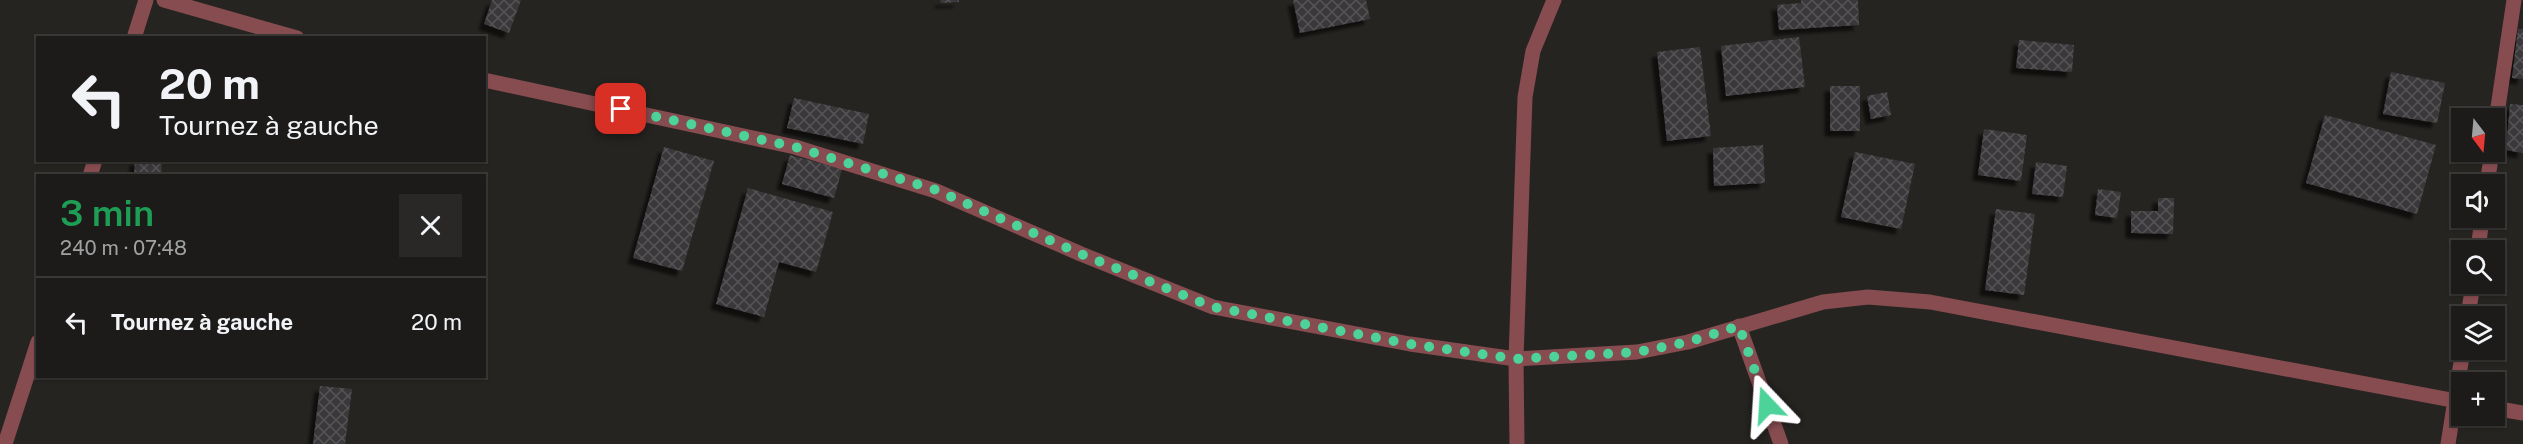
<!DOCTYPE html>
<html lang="fr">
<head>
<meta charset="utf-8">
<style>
  body { margin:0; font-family:"Public Sans",sans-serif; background:#292826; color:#f1f3f6; height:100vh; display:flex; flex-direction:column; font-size:22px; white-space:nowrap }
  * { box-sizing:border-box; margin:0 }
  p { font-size:20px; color:#a0a1a2 }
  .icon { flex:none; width:33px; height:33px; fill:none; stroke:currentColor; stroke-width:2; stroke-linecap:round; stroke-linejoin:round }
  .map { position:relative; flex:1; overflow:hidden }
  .drawer { position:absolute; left:36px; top:174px; width:450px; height:204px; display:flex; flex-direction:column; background:#1c1b19; border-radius:0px; box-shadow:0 2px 4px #0004,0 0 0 2px #3a3938 }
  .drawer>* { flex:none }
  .guide { position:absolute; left:36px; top:36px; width:450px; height:126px; border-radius:0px; box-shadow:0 2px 4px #0004,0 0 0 2px #3a3938; background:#1c1b19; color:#f1f3f6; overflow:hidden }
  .needle { width:39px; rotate:164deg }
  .controls { position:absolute; left:2451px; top:108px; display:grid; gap:12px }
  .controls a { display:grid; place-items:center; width:54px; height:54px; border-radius:0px; background:#1c1b19; box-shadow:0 2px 4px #0004,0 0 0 2px #3a3938; font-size:30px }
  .pin { position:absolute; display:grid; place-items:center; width:51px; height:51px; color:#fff; margin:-26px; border-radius:12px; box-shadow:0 3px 9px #0006 }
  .me { position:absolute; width:66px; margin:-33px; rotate:340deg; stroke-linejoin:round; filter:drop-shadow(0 0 4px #0008) }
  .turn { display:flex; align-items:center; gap:21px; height:126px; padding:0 24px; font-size:27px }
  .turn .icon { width:78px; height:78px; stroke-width:2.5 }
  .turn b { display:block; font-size:42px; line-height:51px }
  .round { display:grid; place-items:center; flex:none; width:63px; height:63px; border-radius:0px; background:#292826 }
  .overview { display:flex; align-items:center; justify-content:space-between; height:102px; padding:0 24px }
  h1 { font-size:36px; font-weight:600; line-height:45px; color:#1e9e55 }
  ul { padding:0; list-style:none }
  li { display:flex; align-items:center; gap:18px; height:90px; padding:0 24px; border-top:2px solid #3a3938 }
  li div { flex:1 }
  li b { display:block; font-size:22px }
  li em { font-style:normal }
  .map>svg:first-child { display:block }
  .building { fill:url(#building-cross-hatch); filter:url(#shadow) }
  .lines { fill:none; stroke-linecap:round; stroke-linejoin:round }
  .minor { stroke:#874c50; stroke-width:15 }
  .route { stroke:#4dd39a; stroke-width:10; stroke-dasharray:0 18 }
</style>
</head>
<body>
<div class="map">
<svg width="2523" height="444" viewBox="0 0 2523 444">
  <defs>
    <pattern id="building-cross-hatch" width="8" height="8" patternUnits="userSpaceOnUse" patternTransform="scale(1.5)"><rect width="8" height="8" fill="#3a383b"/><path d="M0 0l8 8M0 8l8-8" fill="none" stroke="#565457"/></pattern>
    <filter id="shadow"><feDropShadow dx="-5.5" dy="5.5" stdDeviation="1.5" flood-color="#0009"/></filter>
  </defs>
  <rect width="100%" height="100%" fill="#252421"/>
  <!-- building -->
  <g class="building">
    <path d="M492 0H521L509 33 484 24Z"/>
    <path d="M940 0H959V2L941 3Z"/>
    <path d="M1293 0H1366L1370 19 1300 33Z"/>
    <path d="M1801 0H1858L1859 25 1779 30 1777 5 1801 3Z"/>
    <path d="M2518 29H2523V79L2512 78Z"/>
    <path d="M1799 37 1805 87 1726 96 1721 46Z"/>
    <path d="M2019 40 2074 45 2072 72 2016 68Z"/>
    <path d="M1700 47 1711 136 1667 141 1657 52Z"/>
    <path d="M2391 72 2445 83 2437 123 2383 114Z"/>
    <rect x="1830" y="86" width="30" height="45"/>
    <path d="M1887 92 1891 115 1871 119 1867 96Z"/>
    <path d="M794 98 869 114 863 144 787 128Z"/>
    <path d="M2510 104 2523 105V153L2506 150Z"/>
    <path d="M2325 115 2436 145 2417 214 2306 183Z"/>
    <path d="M1984 129 2027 135 2021 181 1978 175Z"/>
    <path d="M1763 145 1765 183 1714 186 1713 148Z"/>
    <path d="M664 147 714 161 682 271 633 258Z"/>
    <path d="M1855 152 1915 164 1901 229 1841 217Z"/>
    <path d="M790 155 842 169 834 198 782 184Z"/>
    <path d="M135 160H162L161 176H134Z"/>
    <path d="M2036 162 2067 166 2063 197 2032 194Z"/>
    <path d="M748 188 833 212 816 272 779 262 764 317 716 304Z"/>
    <path d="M2098 189 2121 192 2117 218 2095 215Z"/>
    <path d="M2158 198H2174L2173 234 2131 233V211H2158Z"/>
    <path d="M1996 209 2035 214 2024 295 1985 290Z"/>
    <path d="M320 386 352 389 345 444H313Z"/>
  </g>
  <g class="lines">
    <!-- minor -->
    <g class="minor">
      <path d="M164 0 297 38"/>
      <path d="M134 38 146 0"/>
      <path d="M484 80 795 147 936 191 1081 254 1213 307 1410 344 1516 359 1637 352 1688 342 1823 302 1868 297 1930 302 2462 402"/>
      <path d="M2494 134 2514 0"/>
      <path d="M90 176 95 160"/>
      <path d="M2487 184 2492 152"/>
      <path d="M2478 250 2482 218"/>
      <path d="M2468 316 2473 284"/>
      <path d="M1739 326 1781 444"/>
      <path d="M2494 408 2523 413"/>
      <path d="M5 444 38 342"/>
      <path d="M1517 444 1516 359 1525 97 1533 51 1554 0"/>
      <path d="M2448 444 2463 350"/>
    </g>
  </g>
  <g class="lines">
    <!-- route -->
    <path class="route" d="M621 109 795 147 936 190 1081 254 1213 307 1410 344 1516 359 1637 352 1688 342 1739 326 1767 405"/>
  </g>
</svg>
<div class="controls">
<a><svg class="needle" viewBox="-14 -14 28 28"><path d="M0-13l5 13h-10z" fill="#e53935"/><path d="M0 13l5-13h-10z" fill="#a0a1a2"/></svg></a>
<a><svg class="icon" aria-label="sound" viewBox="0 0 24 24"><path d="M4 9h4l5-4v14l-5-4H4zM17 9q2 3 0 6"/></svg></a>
<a><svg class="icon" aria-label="search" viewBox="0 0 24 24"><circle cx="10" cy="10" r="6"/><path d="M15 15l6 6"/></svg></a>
<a><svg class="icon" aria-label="layers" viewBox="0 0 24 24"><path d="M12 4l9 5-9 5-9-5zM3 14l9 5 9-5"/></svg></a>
<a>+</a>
</div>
<div class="pin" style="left:621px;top:109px;background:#d93025"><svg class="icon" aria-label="arrive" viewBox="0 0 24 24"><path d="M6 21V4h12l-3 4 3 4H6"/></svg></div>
<svg class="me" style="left:1767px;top:405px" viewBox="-20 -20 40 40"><path d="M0-17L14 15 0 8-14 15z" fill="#4dd39a" stroke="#fff" stroke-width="4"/></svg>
<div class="guide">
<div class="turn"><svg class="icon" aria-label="left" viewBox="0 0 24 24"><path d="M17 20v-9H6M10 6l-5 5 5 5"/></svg><div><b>20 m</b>Tournez à gauche</div></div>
</div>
<section class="drawer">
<div class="overview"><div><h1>3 min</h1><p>240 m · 07:48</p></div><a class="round"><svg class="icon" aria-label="close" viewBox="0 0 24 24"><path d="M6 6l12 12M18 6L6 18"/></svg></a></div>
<ul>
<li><svg class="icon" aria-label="left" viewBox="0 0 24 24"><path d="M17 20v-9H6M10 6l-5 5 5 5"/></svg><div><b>Tournez à gauche</b></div><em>20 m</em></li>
</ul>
</section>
</div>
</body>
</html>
